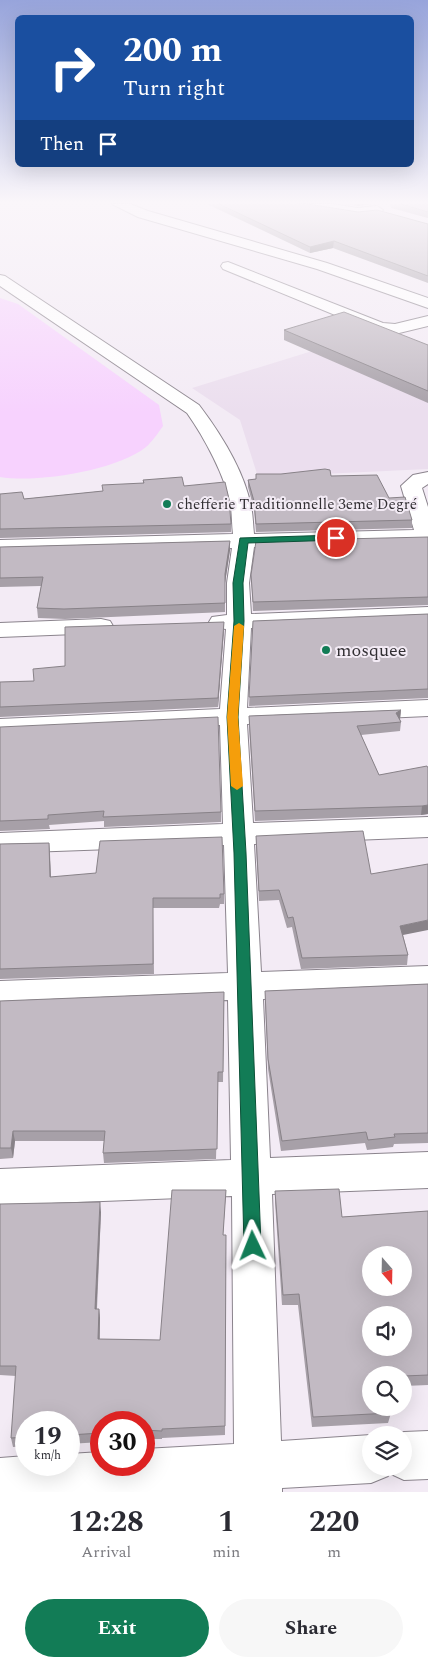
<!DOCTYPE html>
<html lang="en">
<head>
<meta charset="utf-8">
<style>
  body { margin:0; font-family:Spectral,serif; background:#f7f7f7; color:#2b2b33; height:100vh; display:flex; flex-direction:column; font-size:19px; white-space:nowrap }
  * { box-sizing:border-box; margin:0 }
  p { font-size:16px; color:#7c7c81 }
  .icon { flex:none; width:28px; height:28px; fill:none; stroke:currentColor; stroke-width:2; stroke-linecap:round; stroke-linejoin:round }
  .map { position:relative; height:1492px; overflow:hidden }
  .side { display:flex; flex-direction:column; background:#fff; flex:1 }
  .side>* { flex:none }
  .top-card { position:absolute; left:15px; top:15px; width:399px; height:152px; border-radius:8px; box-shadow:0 5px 20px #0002; background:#1a4fa0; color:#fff; overflow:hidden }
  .needle { width:32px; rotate:160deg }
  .tools { position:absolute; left:362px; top:1246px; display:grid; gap:10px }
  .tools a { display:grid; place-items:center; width:50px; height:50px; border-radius:50%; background:#fff; box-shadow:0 5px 20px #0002; font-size:25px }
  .speed { position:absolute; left:15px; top:1411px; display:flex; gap:10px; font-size:25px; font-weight:700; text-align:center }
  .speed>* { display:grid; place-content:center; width:65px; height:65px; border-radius:50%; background:#fff; box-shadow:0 5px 20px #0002; line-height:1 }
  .speed small { font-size:12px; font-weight:400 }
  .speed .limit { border:8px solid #d22; background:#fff; color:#111 }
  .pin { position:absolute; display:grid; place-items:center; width:42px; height:42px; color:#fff; margin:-21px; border:2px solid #fff; border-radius:50%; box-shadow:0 1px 5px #0007 }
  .me { position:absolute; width:55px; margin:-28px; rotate:358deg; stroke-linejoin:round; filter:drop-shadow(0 0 4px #0008) }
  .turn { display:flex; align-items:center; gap:18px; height:105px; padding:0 25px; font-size:22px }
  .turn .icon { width:65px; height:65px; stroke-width:2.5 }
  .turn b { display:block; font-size:35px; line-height:42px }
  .then { display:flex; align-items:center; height:48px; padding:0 25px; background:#0003; gap:10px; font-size:19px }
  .eta { display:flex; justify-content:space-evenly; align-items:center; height:85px; text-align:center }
  .eta b { font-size:30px; font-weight:700; line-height:35px }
  .button { display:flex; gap:10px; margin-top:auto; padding:10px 25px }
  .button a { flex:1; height:58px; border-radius:30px; background:#127c56; color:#fff; font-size:20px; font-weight:700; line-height:58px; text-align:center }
  .button a+a { background:#f7f7f7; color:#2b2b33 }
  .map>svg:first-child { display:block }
  .built { fill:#ebdeee }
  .green { fill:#f7d2fe }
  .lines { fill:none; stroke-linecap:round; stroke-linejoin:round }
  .street-casing { stroke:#8b848d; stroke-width:2 }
  .street { fill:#fff; fill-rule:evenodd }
  .wall { fill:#a7a0a8 }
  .shaded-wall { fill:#888288 }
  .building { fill:#c2bac3; stroke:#888288; fill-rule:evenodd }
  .route { fill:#127c56; stroke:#0c5138 }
  .slow { fill:#f59e0b }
  .poi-dot { fill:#127c56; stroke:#f3ebf5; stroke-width:2 }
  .labels { text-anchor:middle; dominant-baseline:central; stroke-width:4; stroke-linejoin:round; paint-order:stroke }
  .far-poi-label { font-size:15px; fill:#322f33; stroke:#f3ebf5; text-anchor:start }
  .poi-label { font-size:18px; fill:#322f33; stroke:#f3ebf5; text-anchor:start }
</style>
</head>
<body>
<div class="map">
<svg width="428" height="1492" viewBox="0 0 428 1492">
  <rect width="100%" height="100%" fill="#f3ebf5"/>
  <!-- built -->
  <path class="built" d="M377 331 428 352V469L258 477 240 420 192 388Z"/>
  <!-- green -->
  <path class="green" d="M0 298 18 304 159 405 163 426C158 433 152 442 146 447 116 471 37 483 0 477Z"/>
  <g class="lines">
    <!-- street casing -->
    <g class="street-casing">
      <g id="street">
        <path d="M112 204H130L148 211 327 263 428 298V308L317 269 138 217Z"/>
        <path d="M300 204H333L357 208 377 206 383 210C372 223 322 210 306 208Z"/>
        <path d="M228 262 383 323 395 324 428 316V326L395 334 374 331 223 269 221 266 223 263Z"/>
        <path d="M0 275 5 276 199 405C221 434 244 471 251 506 253 515 253 525 254 534L414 530 401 486 413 475 428 472V484L422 488 428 507V543L254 547 249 583 251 614 428 607V621L251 628 247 708 428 700V716L247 724 253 823 428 817V837L254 844 261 972 428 966V992L263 999 270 1158 428 1152V1188L272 1194 281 1441 371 1435V1468H404V1435H398L404 1432 428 1431V1479L404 1480 389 1473 388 1476 371 1483 282 1488V1492H0V1458L26 1456V1465H69V1454L101 1452V1465H144V1449L234 1444 232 1196 0 1205V1169L231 1160 228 1000 0 1009V981L228 973 224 845 0 853V833L223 824 220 725 0 735V719L220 709 226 629 212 627 209 622 212 617 227 615V583L232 548 0 554V540L233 534C232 526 232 516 231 507 226 477 204 437 187 413L0 286Z"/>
        <path d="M101 619 110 621 113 626 110 631 101 633 0 637V623Z"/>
      </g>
    </g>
    <!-- street -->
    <use href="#street" class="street"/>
  </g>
  <!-- wall -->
  <g class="wall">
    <path d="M207 204H308L428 224V283L333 248 310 253Z"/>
    <path d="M347 204H371L357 206Z"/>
    <path d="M390 204H428V218L391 208Z"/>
    <path d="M284 330 428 345V403L284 340Z"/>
    <path d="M256 474 331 476 389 498 412 520V528L256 532 254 509 248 487V480L256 479Z"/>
    <path d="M143 480 184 486 231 524V532L0 538V494L24 499 103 491 143 483Z"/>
    <path d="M428 537V605L253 611 251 575Z"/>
    <path d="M230 541V550L225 583V612L65 619 38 618 37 608 41 586 0 587V547Z"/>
    <path d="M428 614V698L249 706 253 621Z"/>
    <path d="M224 622 218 707 0 717V682L34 681 65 666Z"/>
    <path d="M401 710 400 719 401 722 400 731 361 735 379 775 428 768V814L421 815 255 821 249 726V716Z"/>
    <path d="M0 727 221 812V822L104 827V821L49 825 50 829 0 831Z"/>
    <path d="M256 836 371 874 403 935 408 955 407 965 301 969 292 927 287 928 279 900 259 901 256 846Z"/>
    <path d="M49 843 51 877 224 894V904H220L219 908H153L154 974 0 979V844Z"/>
    <path d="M428 984V1143L394 1144 393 1147 367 1150 365 1143 281 1151 268 1069 265 1001V991Z"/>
    <path d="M224 992 223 1082H218L216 1159 104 1163 103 1153 104 1141H15L13 1158 0 1159V1001Z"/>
    <path d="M226 1190 223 1235H226L225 1435 162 1438V1439H144V1422H101V1442L69 1444V1422H26V1446L13 1447 11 1438 16 1376 0 1375V1204L101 1212 97 1309H99L100 1318V1339L160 1340Z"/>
    <path d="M275 1191 342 1217 428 1211V1385L404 1386V1375H371L391 1413 388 1423 312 1427 298 1305H282L275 1202Z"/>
  </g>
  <!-- shaded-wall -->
  <g class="shaded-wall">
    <path d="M357 204H371L357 206Z"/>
    <path d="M334 241 333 248 310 253V247Z"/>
    <path d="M230 541V550L225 583V574Z"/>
    <path d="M224 622V631L218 707V698Z"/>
    <path d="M401 710 400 719 395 722 396 713Z"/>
    <path d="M428 805V814L421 815 422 806Z"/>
    <path d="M49 843 50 853 51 887 50 877Z"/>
    <path d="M428 920V930L398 936 400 926Z"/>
    <path d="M13 1131 15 1141 13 1158 11 1148Z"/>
    <path d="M100 1202 101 1212 96 1318 95 1309Z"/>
    <path d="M99 1309 100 1318 99 1348 98 1339Z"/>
  </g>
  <!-- building -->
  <g class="building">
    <path d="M219 204H308L358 212 377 210 428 224V276L334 241 310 247Z"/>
    <path d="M401 204H428V212Z"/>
    <path d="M344 312 428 345V391L284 330Z"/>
    <path d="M325 469 330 470 331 476 377 475 389 498 405 497 412 520 256 524 254 501 248 480 256 479V474H281Z"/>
    <path d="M182 477 184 486 225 482 229 499 231 524 0 529V494L22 492 24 499 103 491 102 485 144 483 143 480Z"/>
    <path d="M428 537V597L253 602 251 575 256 541Z"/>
    <path d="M230 541 225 574V603L64 609 37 608 43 577 0 578V547Z"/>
    <path d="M428 614V689L249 697 253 621Z"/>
    <path d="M224 622 218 698 0 707V682L34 681 33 669 65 666V627Z"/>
    <path d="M401 710 396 713 401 722 357 726 379 775 427 766 428 768V805L422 806 255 811 249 716Z"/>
    <path d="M218 717 221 812 103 817 104 811 48 815V819L0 821V727Z"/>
    <path d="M363 831 371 874 428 864V920L400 926 408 955 302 958 293 917 288 918 279 890 259 891 256 836Z"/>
    <path d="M222 837 224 894H220V898H153V964L0 969V844L49 843 50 877 96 873 100 841Z"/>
    <path d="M428 984V1133L394 1134 395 1137 368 1140 366 1132 282 1141 268 1059 265 991Z"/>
    <path d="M224 992 223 1072H218L217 1149 103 1153 105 1131H13L11 1148H0V1001Z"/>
    <path d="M339 1189 342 1217 428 1211V1375L404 1376V1375H371V1408H390L391 1413 313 1417 299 1294 283 1295 275 1191ZM371 1255H404V1288H371ZM371 1315H404V1348H371Z"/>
    <path d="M172 1190H226L223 1235H226L225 1426 162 1429V1431L144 1430V1422H101V1433L69 1435V1422H26V1437L11 1438 16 1366H0V1204L100 1202 95 1309H99L98 1339 160 1340Z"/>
  </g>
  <!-- sky -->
  <linearGradient id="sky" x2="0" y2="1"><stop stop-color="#97a4db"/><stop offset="0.49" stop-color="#faf6fa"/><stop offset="1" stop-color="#faf6fa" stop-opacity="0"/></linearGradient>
  <rect width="428" height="413" fill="url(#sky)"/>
  <!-- route -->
  <path class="route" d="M336 535 339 536V540L248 543 243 583 244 621 238 717 246 853 261 1246 259 1251 253 1254 247 1251 244 1246 234 853 227 717 234 621 233 583 240 538Z"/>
  <!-- slow -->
  <path class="slow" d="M239 623 244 626 238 717 243 786 237 790 231 786 227 717 234 626Z"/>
  <!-- markers -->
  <g class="poi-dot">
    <circle cx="167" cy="504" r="5"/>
    <circle cx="326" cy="650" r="5"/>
  </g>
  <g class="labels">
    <!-- far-poi labels -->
    <g class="far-poi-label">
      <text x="177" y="504">chefferie Traditionnelle 3eme Degré</text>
    </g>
    <!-- poi labels -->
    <g class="poi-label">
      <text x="336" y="650">mosquee</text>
    </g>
  </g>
</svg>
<div class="tools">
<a><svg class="needle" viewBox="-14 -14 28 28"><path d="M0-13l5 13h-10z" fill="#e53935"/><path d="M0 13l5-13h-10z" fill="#7c7c81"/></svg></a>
<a><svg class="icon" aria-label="sound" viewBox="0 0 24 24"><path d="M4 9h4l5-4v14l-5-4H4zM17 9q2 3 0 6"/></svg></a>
<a><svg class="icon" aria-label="search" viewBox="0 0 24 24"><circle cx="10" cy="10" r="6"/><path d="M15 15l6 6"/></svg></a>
<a><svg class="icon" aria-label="layers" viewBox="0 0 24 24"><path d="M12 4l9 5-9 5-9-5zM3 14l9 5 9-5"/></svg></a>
</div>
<div class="speed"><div>19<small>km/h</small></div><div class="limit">30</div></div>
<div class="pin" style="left:336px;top:538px;background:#d93025"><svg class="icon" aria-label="arrive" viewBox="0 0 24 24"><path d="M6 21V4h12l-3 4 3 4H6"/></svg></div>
<svg class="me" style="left:253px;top:1246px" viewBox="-20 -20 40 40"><path d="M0-17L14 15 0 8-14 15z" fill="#127c56" stroke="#fff" stroke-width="4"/></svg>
<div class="top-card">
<div class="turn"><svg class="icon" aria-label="right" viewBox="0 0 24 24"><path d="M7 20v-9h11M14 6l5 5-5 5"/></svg><div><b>200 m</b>Turn right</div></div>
<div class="then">Then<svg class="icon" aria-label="arrive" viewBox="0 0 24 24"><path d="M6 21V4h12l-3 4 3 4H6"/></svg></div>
</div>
</div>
<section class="side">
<div class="eta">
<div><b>12:28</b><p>Arrival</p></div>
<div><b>1</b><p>min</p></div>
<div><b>220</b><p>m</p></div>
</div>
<div class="button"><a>Exit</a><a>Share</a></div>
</section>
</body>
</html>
